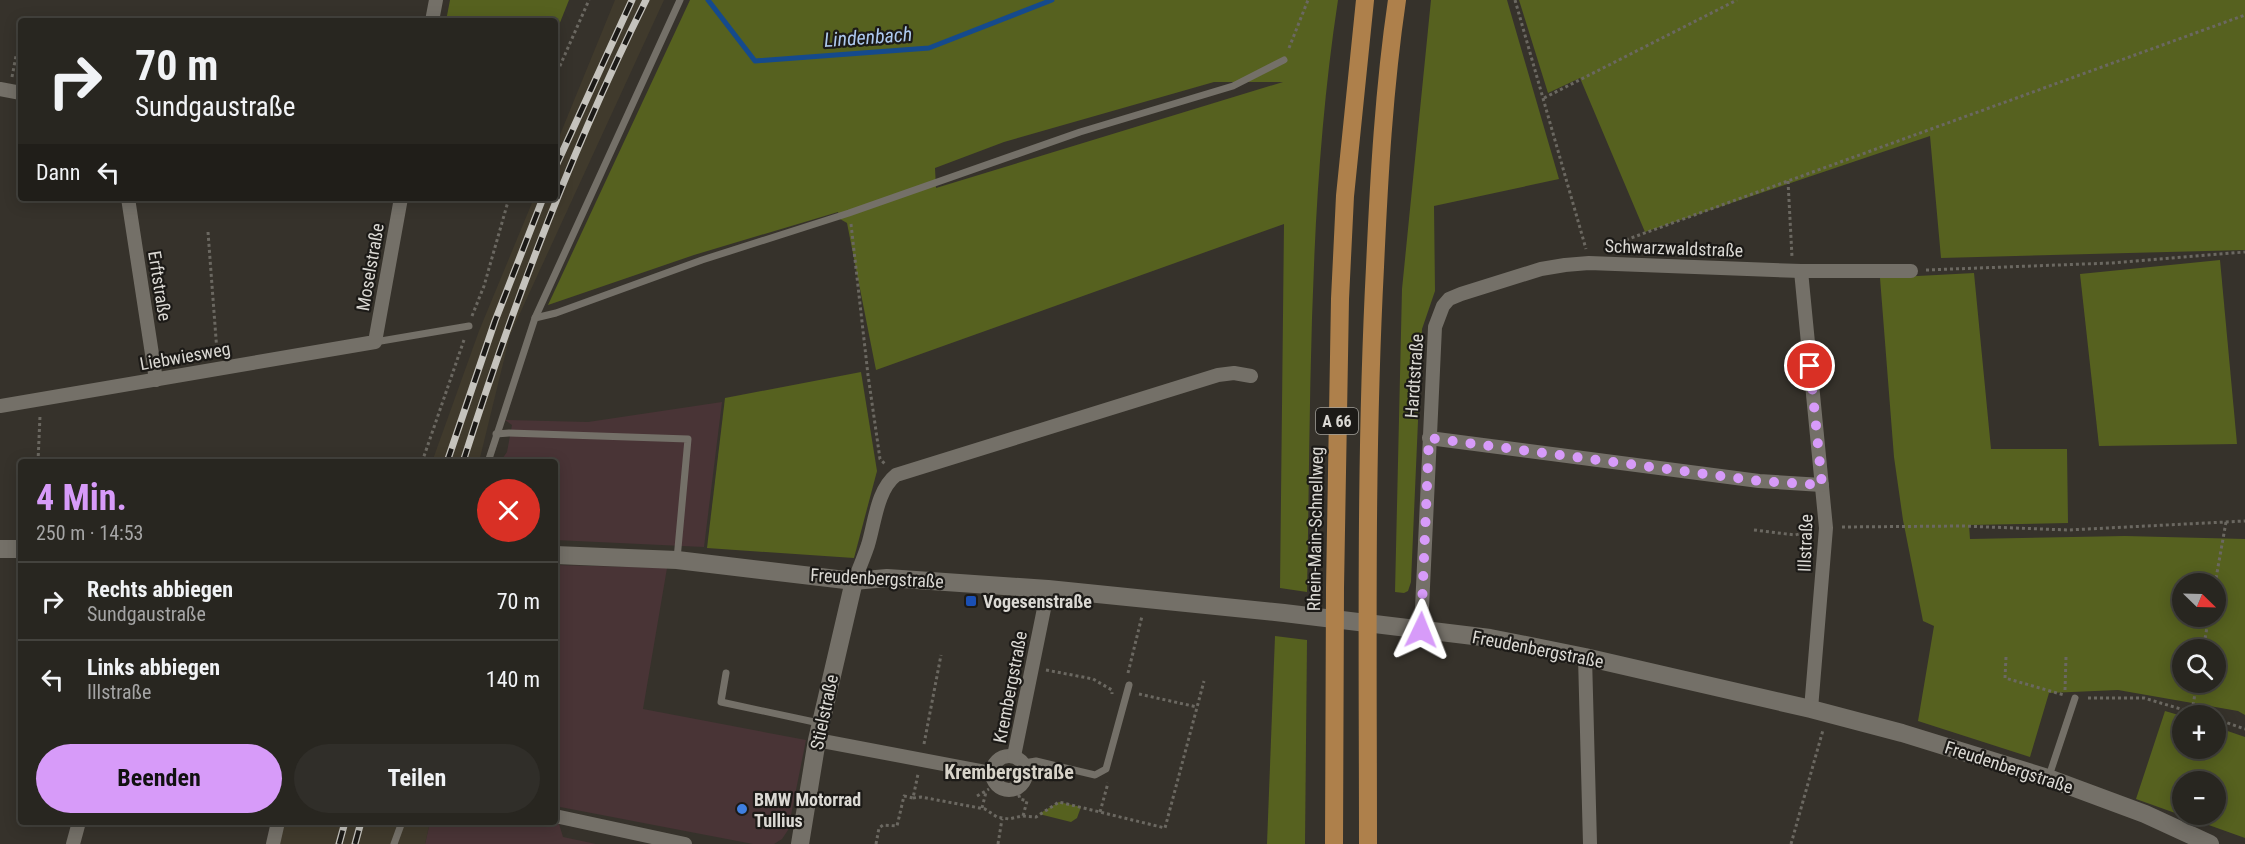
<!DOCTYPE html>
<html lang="de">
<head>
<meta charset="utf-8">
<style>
  body { margin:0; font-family:"Roboto Condensed",sans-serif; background:#302e29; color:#f1f3f6; height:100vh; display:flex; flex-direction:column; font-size:22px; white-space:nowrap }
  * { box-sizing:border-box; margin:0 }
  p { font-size:20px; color:#a5a5a5 }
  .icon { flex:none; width:33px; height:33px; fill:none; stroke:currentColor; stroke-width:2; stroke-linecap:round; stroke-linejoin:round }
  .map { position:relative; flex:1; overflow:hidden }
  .drawer { position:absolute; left:18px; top:459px; width:540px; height:366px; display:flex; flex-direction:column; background:#282620; border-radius:6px; box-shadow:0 3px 15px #0003,0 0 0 2px #44433e }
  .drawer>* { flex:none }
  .banner { position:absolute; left:18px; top:18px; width:540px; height:183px; border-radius:6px; box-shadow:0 3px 15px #0003,0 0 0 2px #44433e; background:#282620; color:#f1f3f6; overflow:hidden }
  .needle { width:39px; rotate:113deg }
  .tools { position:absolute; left:2172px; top:573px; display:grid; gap:12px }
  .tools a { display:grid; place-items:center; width:54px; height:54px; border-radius:50%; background:#282620; box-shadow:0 3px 15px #0003,0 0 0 2px #44433e; font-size:30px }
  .pin { position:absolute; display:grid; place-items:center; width:51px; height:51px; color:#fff; margin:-26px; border:3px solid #fff; border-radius:50%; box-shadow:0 2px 6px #0007 }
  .me { position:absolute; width:66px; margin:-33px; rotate:2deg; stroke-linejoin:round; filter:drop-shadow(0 0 4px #0008) }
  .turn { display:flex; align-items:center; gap:21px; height:126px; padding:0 18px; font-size:27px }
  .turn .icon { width:78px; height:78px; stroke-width:2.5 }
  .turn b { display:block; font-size:42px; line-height:51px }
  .then { display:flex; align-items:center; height:57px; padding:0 18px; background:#0003; gap:12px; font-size:22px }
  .round { display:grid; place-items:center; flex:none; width:63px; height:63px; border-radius:32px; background:#302e29 }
  .overview { display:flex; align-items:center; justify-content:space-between; height:102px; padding:0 18px }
  h1 { font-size:36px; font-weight:700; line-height:45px; color:#d79bf9 }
  .cta { display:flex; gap:12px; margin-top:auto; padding:12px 18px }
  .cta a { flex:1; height:69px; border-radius:36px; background:#d79bf9; color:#111; font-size:24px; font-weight:700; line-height:69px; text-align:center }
  .cta a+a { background:#302e29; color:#f1f3f6 }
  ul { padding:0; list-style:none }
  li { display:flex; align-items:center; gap:18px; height:78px; padding:0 18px; border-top:2px solid #44433e }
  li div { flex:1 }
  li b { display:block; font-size:22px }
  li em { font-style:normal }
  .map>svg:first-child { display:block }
  .industrial { fill:#493436 }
  .built { fill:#403a2c }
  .green { fill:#56611f; fill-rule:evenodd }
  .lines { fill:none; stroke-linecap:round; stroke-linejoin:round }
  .stream { stroke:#154a8c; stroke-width:5 }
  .path { stroke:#6b6861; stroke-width:3; stroke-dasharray:3 3; stroke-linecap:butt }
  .service { stroke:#747068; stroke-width:7 }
  .minor { stroke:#747068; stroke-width:14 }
  .tertiary { stroke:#747068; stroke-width:18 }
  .motorway { stroke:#ae804b; stroke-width:18 }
  .rail-casing { stroke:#c5c3bd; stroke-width:7 }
  .rail { stroke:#1c1a17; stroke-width:4.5; stroke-dasharray:14; stroke-linecap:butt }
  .route { stroke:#d79bf9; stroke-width:10; stroke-dasharray:0 18 }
  .transit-dot { fill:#1a4fb4; stroke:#1c1a17; stroke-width:2 }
  .shop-dot { fill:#3f7fe0; stroke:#1c1a17; stroke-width:2 }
  .labels { text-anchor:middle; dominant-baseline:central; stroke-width:4.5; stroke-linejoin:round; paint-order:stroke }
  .shield { fill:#1c1a17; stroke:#a2a09b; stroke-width:1.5 }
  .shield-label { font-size:16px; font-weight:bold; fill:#dbd9d4 }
  .street-label { font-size:18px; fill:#dbd9d4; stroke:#1c1a17 }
  .poi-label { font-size:18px; font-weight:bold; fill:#dbd9d4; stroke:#1c1a17; text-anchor:start }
  .water-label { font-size:20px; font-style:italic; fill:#aecaef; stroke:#1c1a17 }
  .neighbourhood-label { font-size:20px; font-weight:bold; fill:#d7d3c9; stroke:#1c1a17 }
</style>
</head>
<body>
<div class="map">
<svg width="2245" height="844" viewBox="0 0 2245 844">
  <rect width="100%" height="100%" fill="#36322b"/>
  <!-- industrial -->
  <g class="industrial">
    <path d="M722 402 704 547 555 540V462H500L507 452 512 425 505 420 588 422Z"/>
    <path d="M555 565 667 568 643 709 806 740 788 830 782 839 774 844H753L555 806Z"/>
    <path d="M430 822H549L559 824 563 837 596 844H425Z"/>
  </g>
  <!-- built -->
  <g class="built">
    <path d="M615 0H664L510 335 479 462H432L479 331 534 198H555V147Z"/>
    <path d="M285 822H430L425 844H279Z"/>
  </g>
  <!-- green -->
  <g class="green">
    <path d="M450 0H569L555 35V21H446Z"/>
    <path d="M690 0H1338C1308 196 1311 395 1307 592L1280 588 1284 224 876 370 847 223 840 219 838 212 694 255 548 305ZM1214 82H1283L936 188 935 168 1004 142Z"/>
    <path d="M1431 0H1507L1559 179 1434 206 1435 291 1422 329 1411 582 1408 591 1404 593 1395 592 1402 289Z"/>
    <path d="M1519 0H2245V250L1941 258 1930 136 1645 232 1580 78 1548 93Z"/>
    <path d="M2220 260 2237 444 2099 446 2080 274Z"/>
    <path d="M1974 273 1991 449H2067L2068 523 1969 525 1970 539 2125 536 2245 539V715L2238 711 2118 690 2049 693 2030 757 1918 721 1934 626 1923 621 1903 520 1894 457 1880 278ZM2182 584H2216V616H2182ZM2182 650H2216V682H2182Z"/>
    <path d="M861 372 877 471 854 558 707 548 725 398Z"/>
    <path d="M1275 636 1307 640 1305 844H1267Z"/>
    <path d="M2165 711 2182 716V748H2216V727L2245 737V838L2136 799ZM2182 782H2216V814H2182Z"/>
    <path d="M1059 802 1081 807 1077 818 1071 822 1039 814Z"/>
  </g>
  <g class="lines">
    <!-- stream -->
    <path class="stream" d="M708 0 755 61 929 48 1052 0"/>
    <!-- path -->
    <g class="path">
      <path d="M1515 0 1586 249"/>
      <path d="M1289 48 1308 0"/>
      <path d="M12 77 16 56"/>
      <path d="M555 77 589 0"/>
      <path d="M1544 98 1737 0"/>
      <path d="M1788 181 1792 257"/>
      <path d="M851 224 868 375 880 459 886 465"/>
      <path d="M208 232 217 352"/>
      <path d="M1609 246 2245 15"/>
      <path d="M1926 270 2111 263 2245 252"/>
      <path d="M472 316 484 286 509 198"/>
      <path d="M38 462 40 416"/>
      <path d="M422 462 464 340"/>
      <path d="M1842 527 1962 526 2068 530 2245 521"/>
      <path d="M1754 530 1795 535 1812 531"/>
      <path d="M2215 584 2226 522"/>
      <path d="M2203 650 2209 616"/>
      <path d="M2006 657 2005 678 2064 695"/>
      <path d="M1046 670 1093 679 1112 690V694"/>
      <path d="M1128 673 1142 616"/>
      <path d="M2065 690 2066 657"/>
      <path d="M1139 694 1197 707"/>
      <path d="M2088 698H2144L2204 716"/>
      <path d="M2192 711 2197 682"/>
      <path d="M2216 719 2245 729"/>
      <path d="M924 744 941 655"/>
      <path d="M1017 789 1020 799 1027 801 1023 816"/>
      <path d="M977 796 989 789"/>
      <path d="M913 798 921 797 985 809 997 817 1009 819 1022 816 1036 817 1059 802 1165 828 1204 681"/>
      <path d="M982 808 986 792"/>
      <path d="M1100 812 1108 783"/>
      <path d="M876 844 879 828 883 825 897 826 904 796 913 798 918 774"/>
      <path d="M998 844 1002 819"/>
      <path d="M1791 844 1823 730"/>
    </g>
    <!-- service -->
    <g class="service">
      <path d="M535 318 556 313 702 260 849 213 1080 132 1233 86 1284 60"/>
      <path d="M375 342 469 326"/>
      <path d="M496 434 509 433 688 439 677 559"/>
      <path d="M488 462 535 318 680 0"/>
      <path d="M726 673 721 702 819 723"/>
      <path d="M1024 763 1036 761 1095 775 1106 769 1129 685"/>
      <path d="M2049 776 2075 698"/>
      <path d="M394 844 402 822"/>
    </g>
    <!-- minor -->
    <g class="minor">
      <path d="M432 21 436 0"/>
      <path d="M0 89 21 93"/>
      <path d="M128 198 156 380"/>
      <path d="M1801 271 1826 528 1811 709"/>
      <path d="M0 406 375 342 401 198"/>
      <path d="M1429 438 1759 481 1822 485"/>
      <path d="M854 581C859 569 864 557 868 545 875 522 877 490 896 475L1218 375 1234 373 1251 376"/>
      <path d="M1421 630 1435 327 1443 306 1449 299 1461 294 1541 269 1565 265 1589 263 1801 271H1911"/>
      <path d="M1585 657 1590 844"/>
      <path d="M817 740 991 773"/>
      <circle cx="1009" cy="773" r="17"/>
      <path d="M1014 756 1048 589"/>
      <path d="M555 816 685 844"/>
      <path d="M73 844 79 822"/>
      <path d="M273 844 278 822"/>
    </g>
    <!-- tertiary -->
    <g class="tertiary">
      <path d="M0 549H21"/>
      <path d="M555 555 677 560 854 581 887 578 1048 589 1284 613 1490 638 1585 657 1811 709 1902 733 2048 778 2145 814 2210 844"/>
      <path d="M800 844 817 740 854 581"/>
    </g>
    <!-- motorway -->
    <g class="motorway">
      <path d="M1334 844 1335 588 1340 299 1345 196 1365 0"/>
      <path d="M1368 844C1368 652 1365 459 1375 267 1379 178 1384 88 1397 0"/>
    </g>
    <!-- rail casing -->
    <g class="rail-casing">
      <g id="rail">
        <path d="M555 168 632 0"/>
        <path d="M447 462 495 321 543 198"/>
        <path d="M463 462C513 304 572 149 646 0"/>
        <path d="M339 844 345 822"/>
        <path d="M355 844 361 822"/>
      </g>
    </g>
    <!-- rail -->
    <use href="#rail" class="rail"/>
  </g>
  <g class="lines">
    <!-- route -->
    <path class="route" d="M1421 630 1429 438 1759 481 1822 485 1810 366"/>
  </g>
  <!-- markers -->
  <rect class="transit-dot" x="965" y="595" width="12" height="12" rx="3"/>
  <circle class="shop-dot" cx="742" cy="809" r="6"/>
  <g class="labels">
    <!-- shield labels -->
    <rect class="shield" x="1316" y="408" width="42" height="26" rx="4.5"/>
    <g class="shield-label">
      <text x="1337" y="421">A 66</text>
    </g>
    <!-- street labels -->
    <g class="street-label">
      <text transform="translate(1674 248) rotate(2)">Schwarzwaldstraße</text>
      <text transform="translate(370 267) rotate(-80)">Moselstraße</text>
      <text transform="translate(160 286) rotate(81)">Erftstraße</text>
      <text transform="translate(185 356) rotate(-10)">Liebwiesweg</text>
      <text transform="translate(1414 376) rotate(-86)">Hardtstraße</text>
      <text transform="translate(1315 529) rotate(-89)">Rhein-Main-Schnellweg</text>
      <text transform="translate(1805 543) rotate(-88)">Illstraße</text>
      <text transform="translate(877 578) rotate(3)">Freudenbergstraße</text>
      <text transform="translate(1538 649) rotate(11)">Freudenbergstraße</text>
      <text transform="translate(1010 687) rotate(-79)">Krembergstraße</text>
      <text transform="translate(824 712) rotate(-78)">Stielstraße</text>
      <text transform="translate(2009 767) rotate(18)">Freudenbergstraße</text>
    </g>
    <!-- poi labels -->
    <g class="poi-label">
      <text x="983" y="601">Vogesenstraße</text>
      <text x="754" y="799">BMW Motorrad<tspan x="754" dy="21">Tullius</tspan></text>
    </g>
    <!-- water labels -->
    <g class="water-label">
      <text transform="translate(868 37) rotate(-4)">Lindenbach</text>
    </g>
    <!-- neighbourhood labels -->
    <g class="neighbourhood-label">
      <text x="1009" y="772">Krembergstraße</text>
    </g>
  </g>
</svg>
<div class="tools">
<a><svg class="needle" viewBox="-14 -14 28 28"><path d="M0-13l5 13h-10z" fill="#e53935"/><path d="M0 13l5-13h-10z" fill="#a5a5a5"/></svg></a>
<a><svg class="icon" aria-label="search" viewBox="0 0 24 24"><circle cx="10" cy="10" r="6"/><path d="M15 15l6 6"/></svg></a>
<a>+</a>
<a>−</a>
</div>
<div class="pin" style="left:1810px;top:366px;background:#d93025"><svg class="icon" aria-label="arrive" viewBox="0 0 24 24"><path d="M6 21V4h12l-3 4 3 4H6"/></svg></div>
<svg class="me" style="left:1421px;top:630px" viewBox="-20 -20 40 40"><path d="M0-17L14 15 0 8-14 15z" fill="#d79bf9" stroke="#fff" stroke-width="4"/></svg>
<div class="banner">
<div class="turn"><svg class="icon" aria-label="right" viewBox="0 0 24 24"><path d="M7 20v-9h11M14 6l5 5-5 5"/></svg><div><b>70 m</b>Sundgaustraße</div></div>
<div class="then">Dann<svg class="icon" aria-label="left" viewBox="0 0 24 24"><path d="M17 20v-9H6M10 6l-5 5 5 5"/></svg></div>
</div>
<section class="drawer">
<div class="overview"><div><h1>4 Min.</h1><p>250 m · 14:53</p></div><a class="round" style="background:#d93025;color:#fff"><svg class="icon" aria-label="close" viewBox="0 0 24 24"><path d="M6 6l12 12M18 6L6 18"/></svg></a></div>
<ul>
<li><svg class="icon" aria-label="right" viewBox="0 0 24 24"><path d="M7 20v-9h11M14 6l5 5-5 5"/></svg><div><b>Rechts abbiegen</b><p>Sundgaustraße</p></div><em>70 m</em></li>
<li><svg class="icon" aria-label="left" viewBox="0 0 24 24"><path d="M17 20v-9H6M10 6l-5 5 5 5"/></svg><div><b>Links abbiegen</b><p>Illstraße</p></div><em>140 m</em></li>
</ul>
<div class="cta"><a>Beenden</a><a>Teilen</a></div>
</section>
</div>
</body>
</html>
